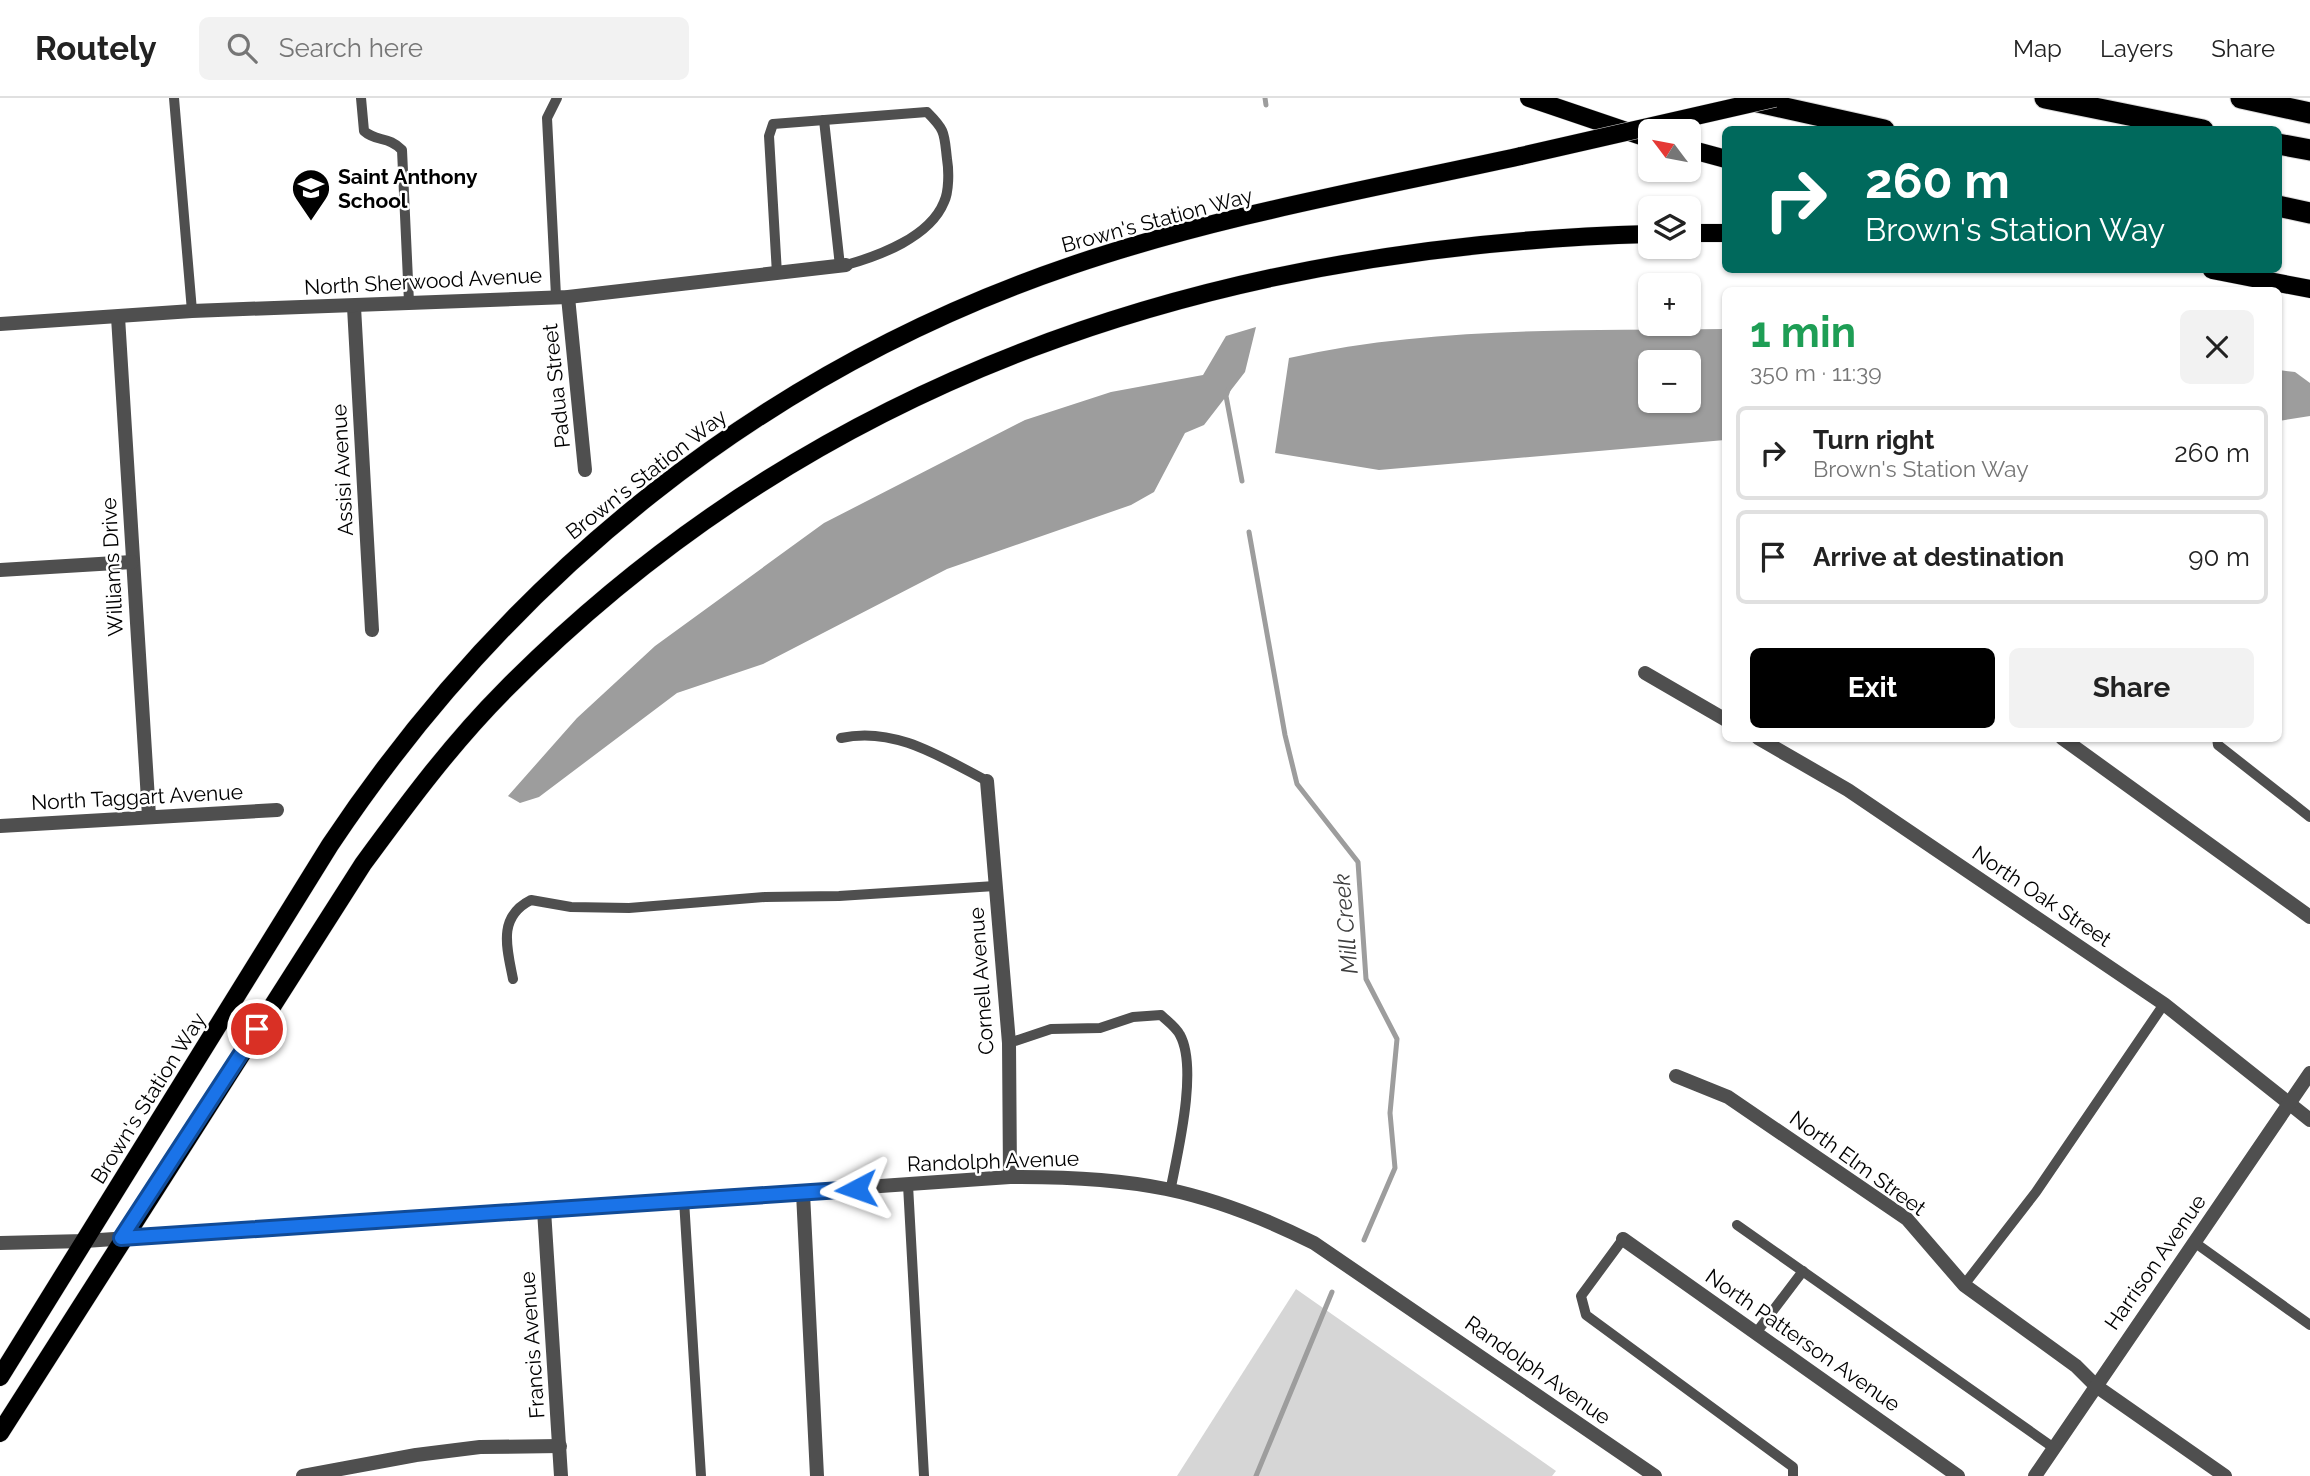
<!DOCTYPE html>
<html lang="en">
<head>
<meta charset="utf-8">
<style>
  body { margin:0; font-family:Raleway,sans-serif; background:#f2f2f2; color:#222; height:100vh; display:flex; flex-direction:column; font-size:26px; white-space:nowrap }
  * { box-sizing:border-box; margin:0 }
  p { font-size:23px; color:#767676 }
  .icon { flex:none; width:38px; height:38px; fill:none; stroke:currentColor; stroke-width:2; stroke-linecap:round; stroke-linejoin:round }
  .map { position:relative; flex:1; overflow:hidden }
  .details { position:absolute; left:1722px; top:189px; width:560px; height:455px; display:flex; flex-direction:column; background:#fff; border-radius:10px; box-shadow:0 2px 5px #0004 }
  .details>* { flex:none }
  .banner { position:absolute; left:1722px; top:28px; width:560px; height:147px; border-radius:10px; box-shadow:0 2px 5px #0004; background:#00695c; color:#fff; overflow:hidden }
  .needle { width:46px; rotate:302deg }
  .controls { position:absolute; left:1638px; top:21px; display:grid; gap:14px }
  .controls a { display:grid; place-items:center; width:63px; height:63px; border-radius:10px; background:#fff; box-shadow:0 2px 5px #0004; font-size:35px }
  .pin { position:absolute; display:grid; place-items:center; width:60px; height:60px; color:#fff; margin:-30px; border:4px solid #fff; border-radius:50%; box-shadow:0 2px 7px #0007 }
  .me { position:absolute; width:77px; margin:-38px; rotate:266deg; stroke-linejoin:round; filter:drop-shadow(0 0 5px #0008) }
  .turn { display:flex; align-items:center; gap:24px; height:147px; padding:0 28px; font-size:32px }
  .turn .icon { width:91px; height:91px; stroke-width:2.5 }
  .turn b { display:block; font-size:49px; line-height:60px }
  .round { display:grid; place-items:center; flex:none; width:74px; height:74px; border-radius:10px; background:#f2f2f2 }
  .overview { display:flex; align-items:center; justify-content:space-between; height:119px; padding:0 28px }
  h1 { font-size:42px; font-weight:700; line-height:52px; color:#1e9e55 }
  .button { display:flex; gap:14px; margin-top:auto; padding:14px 28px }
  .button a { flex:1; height:80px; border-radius:10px; background:#000; color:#fff; font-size:28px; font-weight:700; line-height:80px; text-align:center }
  .button a+a { background:#f2f2f2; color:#222 }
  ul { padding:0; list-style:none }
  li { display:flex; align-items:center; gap:21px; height:94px; margin:0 14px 10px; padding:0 14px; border:4px solid #e0e0e0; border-radius:10px }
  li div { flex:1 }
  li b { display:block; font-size:26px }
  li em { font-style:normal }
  header { display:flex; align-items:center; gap:42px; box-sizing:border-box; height:98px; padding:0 35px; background:#fff; border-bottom:2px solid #e0e0e0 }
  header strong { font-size:33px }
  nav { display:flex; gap:38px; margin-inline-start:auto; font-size:24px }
  .search { width:490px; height:63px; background:#f2f2f2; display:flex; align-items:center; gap:18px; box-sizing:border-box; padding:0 24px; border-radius:10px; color:#767676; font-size:26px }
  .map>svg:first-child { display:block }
  .green { fill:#d6d6d6 }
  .water { fill:#9d9d9d; fill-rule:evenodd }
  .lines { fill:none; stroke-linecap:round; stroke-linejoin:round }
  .stream { stroke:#9d9d9d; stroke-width:5 }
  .primary-casing { stroke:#dbdbdb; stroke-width:19 }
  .highway-casing { stroke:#dbdbdb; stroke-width:23 }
  .lane { stroke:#4f4f4f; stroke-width:10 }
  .street { stroke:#4f4f4f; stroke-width:14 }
  .primary { stroke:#000; stroke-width:18 }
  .highway { stroke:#000; stroke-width:21 }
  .primary-bridge-casing { stroke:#dbdbdb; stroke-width:19; stroke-linecap:butt }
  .primary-bridge { stroke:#000; stroke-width:18 }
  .route-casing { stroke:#114b97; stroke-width:18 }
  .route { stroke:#1a73e8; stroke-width:12 }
  .labels { text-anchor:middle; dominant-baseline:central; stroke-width:5; stroke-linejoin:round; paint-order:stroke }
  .poi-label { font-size:21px; font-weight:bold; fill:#000; stroke:#fff; text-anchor:start }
  .street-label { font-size:21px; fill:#000; stroke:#fff }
  .water-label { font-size:23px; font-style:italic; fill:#3e3e3e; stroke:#fff }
</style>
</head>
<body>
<header>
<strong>Routely</strong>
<div class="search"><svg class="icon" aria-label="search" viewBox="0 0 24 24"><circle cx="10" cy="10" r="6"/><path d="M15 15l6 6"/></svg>Search here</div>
<nav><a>Map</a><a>Layers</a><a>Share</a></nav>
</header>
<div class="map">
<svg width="2310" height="1378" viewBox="0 0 2310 1378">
  <rect width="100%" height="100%" fill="#fff"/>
  <!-- green -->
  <path class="green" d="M1296 1191 1556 1373 1552 1378H1177Z"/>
  <!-- water -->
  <g class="water">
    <path d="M1256 229 1245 274 1204 327 1185 335 1154 394 1131 407 947 471 763 566 677 595 539 699 520 705 508 698 577 620 655 548 824 425 1025 322 1111 294 1203 277 1226 238Z"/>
    <path d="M1725 231V342L1379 372 1275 355 1289 260C1432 228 1580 233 1725 231ZM1650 264H1689V303H1650Z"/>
    <path d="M2279 272 2295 274 2310 285V318L2279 323Z"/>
  </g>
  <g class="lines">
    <!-- stream -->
    <g class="stream">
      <path d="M1265 0 1266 7"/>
      <path d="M1228 292 1226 298 1242 383"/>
      <path d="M1249 434 1285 637 1297 686 1358 764 1366 881 1397 941 1390 1015 1395 1070 1364 1142"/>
      <path d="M1256 1378 1332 1194"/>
    </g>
    <!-- primary casing -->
    <g class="primary-casing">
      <g id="primary">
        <path d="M1529 0 1650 41"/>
        <path d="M1689 51 1726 61"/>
        <path d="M1689 135H1726"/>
        <path d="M2212 172 2310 191"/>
        <path d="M0 1279 330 747C510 477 762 273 1070 168 1216 118 1371 91 1521 58"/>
        <path d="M0 1335 363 766C407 706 452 645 505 592 817 277 1214 148 1650 136"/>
      </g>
    </g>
    <!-- highway casing -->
    <g class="highway-casing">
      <g id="highway">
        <path d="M2045 0 2203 32"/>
        <path d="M2241 0 2310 15"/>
        <path d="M1749 2 1884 32"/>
        <path d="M2278 46 2310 52"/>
        <path d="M2278 108 2310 115"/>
      </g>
    </g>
    <!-- lane -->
    <g class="lane">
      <path d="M174 0 192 213"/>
      <path d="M361 0 364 33C376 44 389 38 402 52L409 204"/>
      <path d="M824 22 840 168"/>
      <path d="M777 176 769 38 773 26 927 14C946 33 944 35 947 61 949 73 949 94 944 104 930 139 879 158 846 167"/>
      <path d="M556 198 547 20 557 0"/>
      <path d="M841 640C894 628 941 659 987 683"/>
      <path d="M2217 640 2218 647 2310 719"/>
      <path d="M513 881C507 850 497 819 531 802L571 809 629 810 765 799 839 798 995 788"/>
      <path d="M1009 945 1051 931 1100 930 1133 919 1161 917C1167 923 1176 929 1180 937 1198 970 1178 1053 1171 1089"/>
      <path d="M908 1087 924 1378"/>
      <path d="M684 1102 701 1378"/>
      <path d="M1737 1127 2054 1350"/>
      <path d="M1623 1141 1581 1198 1586 1217 1793 1369V1378"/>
      <path d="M2194 1144 2310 1227"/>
      <path d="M1964 1187 2036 1094 2164 906"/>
      <path d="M1756 1235 1803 1173"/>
    </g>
    <!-- street -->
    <g class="street">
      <path d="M568 199 585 372"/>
      <path d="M354 209 372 532"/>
      <path d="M118 219 149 718"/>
      <path d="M0 226 192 213 568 199 846 167"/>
      <path d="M0 472 132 464"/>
      <path d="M1645 575 1726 622"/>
      <path d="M1758 640 1848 692 2164 906 2310 1022"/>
      <path d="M2062 640 2310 819"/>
      <path d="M987 683 1009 945 1010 1079"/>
      <path d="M0 728 277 712"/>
      <path d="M1676 978 1728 999 1907 1121 1964 1187 2076 1268 2096 1288 2225 1378"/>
      <path d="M803 1095 817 1378"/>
      <path d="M544 1112 561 1378"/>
      <path d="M1623 1141 1958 1378"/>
      <path d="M0 1145 85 1143 1010 1079C1131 1078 1204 1090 1314 1145L1655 1378"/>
      <path d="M303 1378 416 1357 480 1349 560 1348"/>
      <path d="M2035 1378 2310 975"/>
    </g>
    <!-- primary -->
    <use href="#primary" class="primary"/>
    <!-- highway -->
    <use href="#highway" class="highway"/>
    <!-- primary-bridge casing -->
    <g class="primary-bridge-casing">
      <path id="primary-bridge" d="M1521 58 1775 0"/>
    </g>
    <!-- primary-bridge -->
    <use href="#primary-bridge" class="primary-bridge"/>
  </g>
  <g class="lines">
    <!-- route casing -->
    <g class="route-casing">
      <path id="route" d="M257 931 121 1140 856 1091"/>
    </g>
    <!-- route -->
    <use href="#route" class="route"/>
  </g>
  <!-- icons -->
  <defs>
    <g id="school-pin" transform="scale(2.0125)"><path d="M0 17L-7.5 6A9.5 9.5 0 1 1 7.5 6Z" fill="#000" stroke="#fff"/><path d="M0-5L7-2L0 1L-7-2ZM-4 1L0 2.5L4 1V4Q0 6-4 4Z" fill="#fff"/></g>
  </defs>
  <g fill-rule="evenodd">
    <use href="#school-pin" x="311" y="90"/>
  </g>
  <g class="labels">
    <!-- poi labels -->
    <g class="poi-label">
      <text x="338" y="78">Saint Anthony<tspan x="338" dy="24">School</tspan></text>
    </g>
    <!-- street labels -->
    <g class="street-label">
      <text transform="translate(1157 122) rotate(-15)">Brown's Station Way</text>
      <text transform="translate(423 183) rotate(-3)">North Sherwood Avenue</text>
      <text transform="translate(556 288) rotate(-96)">Padua Street</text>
      <text transform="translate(342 372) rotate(-93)">Assisi Avenue</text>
      <text transform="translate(646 376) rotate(-38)">Brown's Station Way</text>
      <text transform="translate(112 469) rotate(-93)">Williams Drive</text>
      <text transform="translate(137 699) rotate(-3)">North Taggart Avenue</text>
      <text transform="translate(2042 798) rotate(34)">North Oak Street</text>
      <text transform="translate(981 883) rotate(-94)">Cornell Avenue</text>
      <text transform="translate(148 1000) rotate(-58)">Brown's Station Way</text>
      <text transform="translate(993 1063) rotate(-2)">Randolph Avenue</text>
      <text transform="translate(1858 1065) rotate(36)">North Elm Street</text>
      <text transform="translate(2155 1164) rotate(-55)">Harrison Avenue</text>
      <text transform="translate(1803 1242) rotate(35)">North Patterson Avenue</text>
      <text transform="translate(532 1247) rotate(-94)">Francis Avenue</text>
      <text transform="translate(1538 1272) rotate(35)">Randolph Avenue</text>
    </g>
    <!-- water labels -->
    <g class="water-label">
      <text transform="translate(1345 826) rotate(-95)">Mill Creek</text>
    </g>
  </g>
</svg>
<div class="controls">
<a><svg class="needle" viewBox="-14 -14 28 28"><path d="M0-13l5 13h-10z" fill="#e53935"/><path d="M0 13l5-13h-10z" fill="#767676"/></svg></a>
<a><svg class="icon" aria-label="layers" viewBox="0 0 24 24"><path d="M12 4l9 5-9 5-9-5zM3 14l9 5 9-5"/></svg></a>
<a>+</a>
<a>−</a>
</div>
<div class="pin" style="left:257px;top:931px;background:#d93025"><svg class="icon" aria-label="arrive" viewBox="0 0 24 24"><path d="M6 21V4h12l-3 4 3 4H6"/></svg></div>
<svg class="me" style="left:856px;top:1091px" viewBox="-20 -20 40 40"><path d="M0-17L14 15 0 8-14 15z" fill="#1a73e8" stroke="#fff" stroke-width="4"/></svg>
<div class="banner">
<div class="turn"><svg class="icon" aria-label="right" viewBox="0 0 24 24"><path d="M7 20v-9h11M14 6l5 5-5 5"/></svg><div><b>260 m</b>Brown's Station Way</div></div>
</div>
<section class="details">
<div class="overview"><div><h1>1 min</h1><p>350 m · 11:39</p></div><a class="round"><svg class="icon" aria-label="close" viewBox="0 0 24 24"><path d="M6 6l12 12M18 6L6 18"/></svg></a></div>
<ul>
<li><svg class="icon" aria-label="right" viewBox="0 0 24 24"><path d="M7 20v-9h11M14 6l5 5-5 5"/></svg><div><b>Turn right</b><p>Brown's Station Way</p></div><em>260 m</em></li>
<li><svg class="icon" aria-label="arrive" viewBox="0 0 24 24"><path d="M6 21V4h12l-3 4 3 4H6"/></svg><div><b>Arrive at destination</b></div><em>90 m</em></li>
</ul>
<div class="button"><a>Exit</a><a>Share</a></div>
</section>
</div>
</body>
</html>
